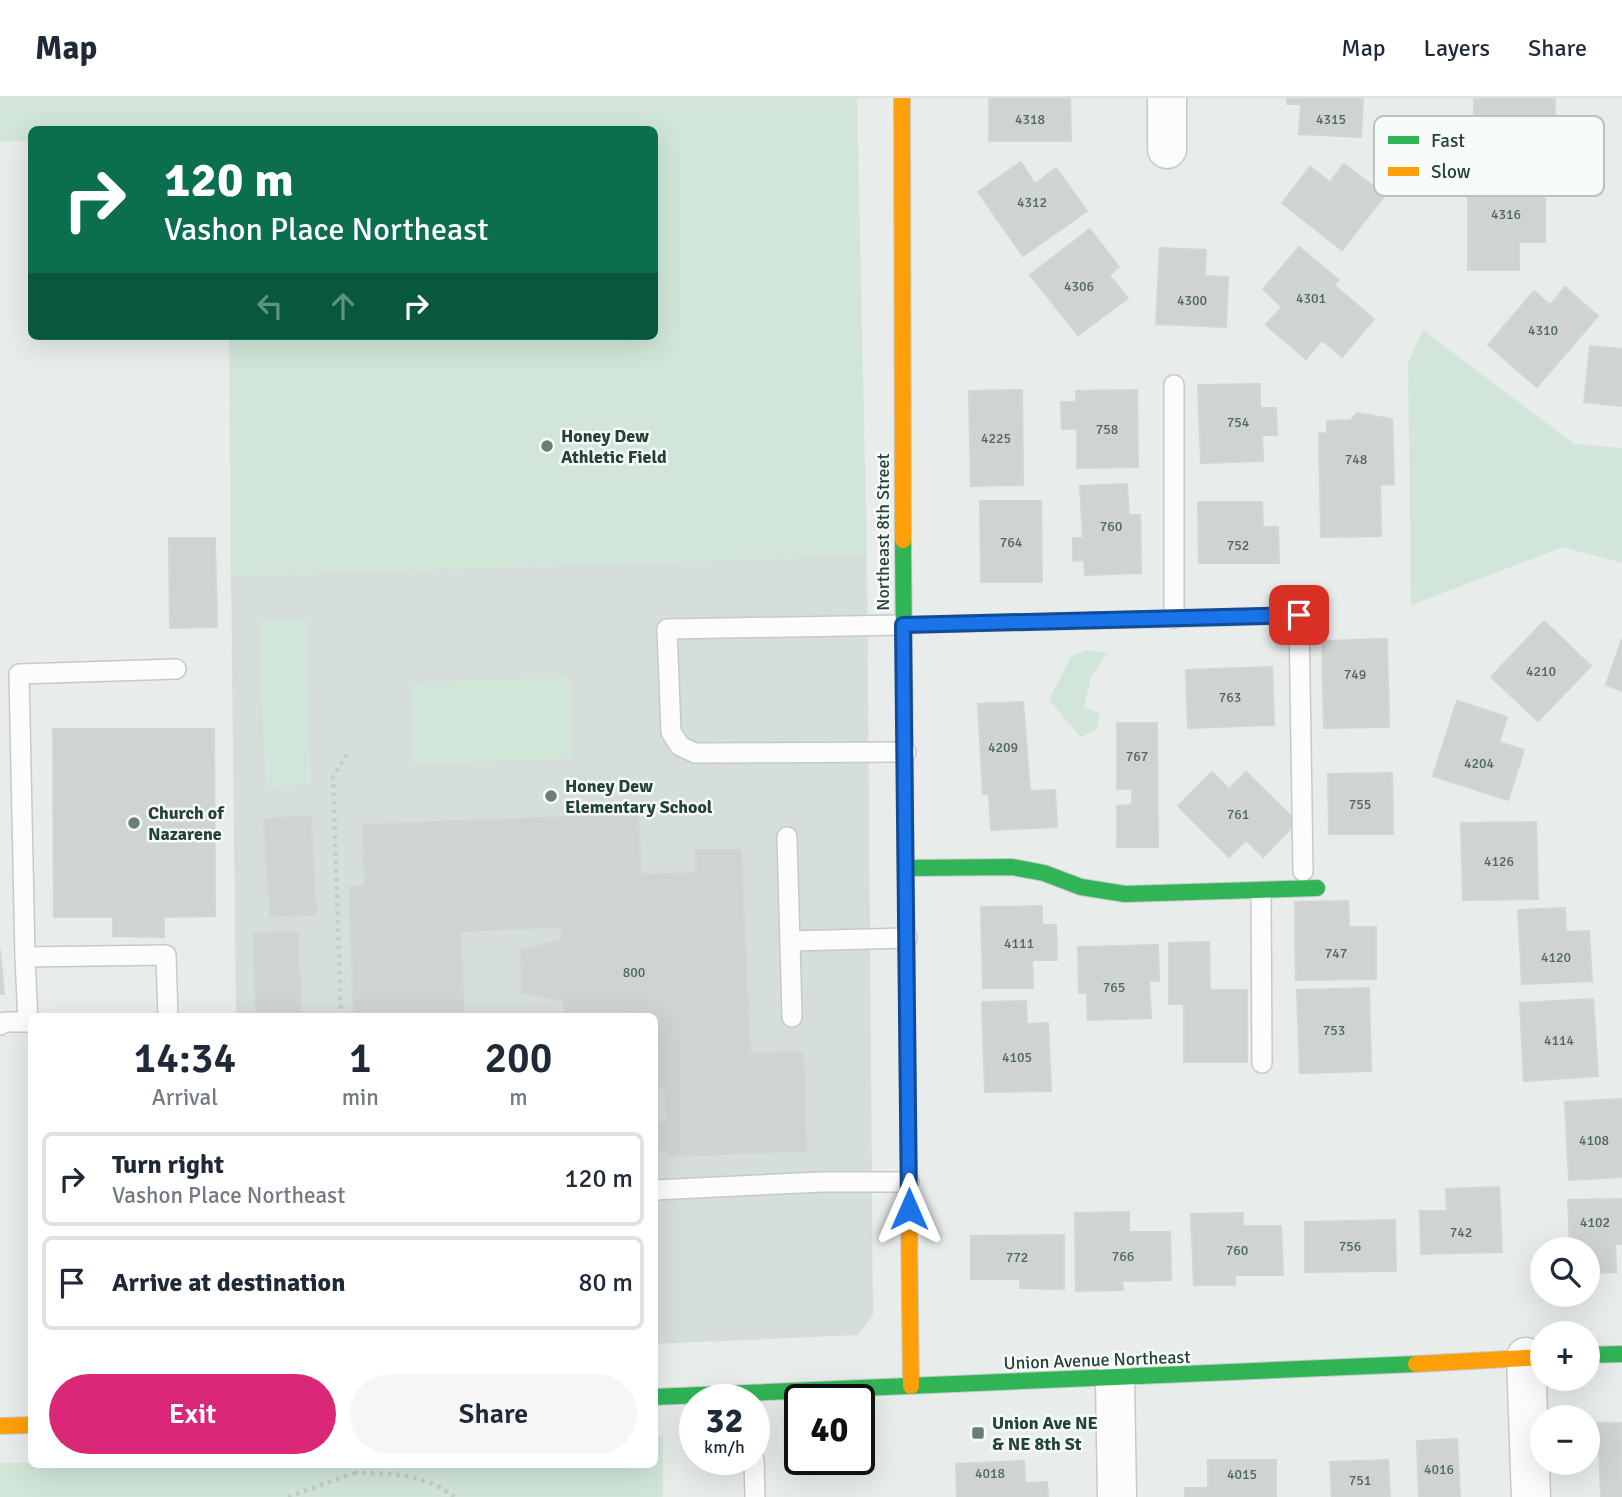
<!DOCTYPE html>
<html lang="en">
<head>
<meta charset="utf-8">
<style>
  body { margin:0; font-family:Signika,sans-serif; background:#f6f6f7; color:#1f2937; height:100vh; display:flex; flex-direction:column; font-size:26px; white-space:nowrap }
  * { box-sizing:border-box; margin:0 }
  p { font-size:23px; color:#747a83 }
  .icon { flex:none; width:38px; height:38px; fill:none; stroke:currentColor; stroke-width:2; stroke-linecap:round; stroke-linejoin:round }
  .map { position:relative; flex:1; overflow:hidden }
  .side { position:absolute; left:28px; top:915px; width:630px; height:455px; display:flex; flex-direction:column; background:#fff; border-radius:10px; box-shadow:0 7px 28px #0002 }
  .side>* { flex:none }
  .hud { position:absolute; left:28px; top:28px; width:630px; height:214px; border-radius:10px; box-shadow:0 7px 28px #0002; background:#0b6e4f; color:#fff; overflow:hidden }
  .buttons { position:absolute; left:1530px; top:1139px; display:grid; gap:14px }
  .buttons a { display:grid; place-items:center; width:70px; height:70px; border-radius:50%; background:#fff; box-shadow:0 7px 28px #0002; font-size:35px }
  .speed { position:absolute; left:679px; top:1286px; display:flex; gap:14px; font-size:35px; font-weight:700; text-align:center }
  .speed>* { display:grid; place-content:center; width:91px; height:91px; border-radius:50%; background:#fff; box-shadow:0 7px 28px #0002; line-height:1 }
  .speed small { font-size:18px; font-weight:400 }
  .speed .limit { border:4px solid #111; border-radius:10px; background:#fff; color:#111 }
  .pin { position:absolute; display:grid; place-items:center; width:60px; height:60px; color:#fff; margin:-30px; border-radius:14px; box-shadow:0 4px 10px #0006 }
  .me { position:absolute; width:77px; margin:-38px; rotate:0deg; stroke-linejoin:round; filter:drop-shadow(0 0 5px #0008) }
  .turn { display:flex; align-items:center; gap:24px; height:147px; padding:0 21px; font-size:32px }
  .turn .icon { width:91px; height:91px; stroke-width:2.5 }
  .turn b { display:block; font-size:49px; line-height:60px }
  .lanes { display:flex; align-items:center; height:66px; padding:0 21px; background:#0003; justify-content:center; gap:35px; direction:ltr }
  .lanes .off { opacity:.35 }
  .eta { display:flex; justify-content:space-evenly; align-items:center; height:119px; text-align:center }
  .eta b { font-size:42px; font-weight:600; line-height:49px }
  .primary-button { display:flex; gap:14px; margin-top:auto; padding:14px 21px }
  .primary-button a { flex:1; height:80px; border-radius:42px; background:#db2777; color:#fff; font-size:28px; font-weight:600; line-height:80px; text-align:center }
  .primary-button a+a { background:#f6f6f7; color:#1f2937 }
  ul { padding:0; list-style:none }
  li { display:flex; align-items:center; gap:21px; height:94px; margin:0 14px 10px; padding:0 7px; border:4px solid #e0e1e3; border-radius:10px }
  li div { flex:1 }
  li b { display:block; font-size:26px }
  li em { font-style:normal }
  header { display:flex; align-items:center; gap:42px; box-sizing:border-box; height:98px; padding:0 35px; background:#fff; border-bottom:2px solid #e0e1e3 }
  header strong { font-size:33px }
  nav { display:flex; gap:38px; margin-inline-start:auto; font-size:24px }
  .map>svg:first-child { display:block }
  .built { fill:#d6dedb }
  .green { fill:#d1e6d8 }
  .building { fill:#cfd4d2; stroke:#d1d6d4; stroke-width:2 }
  .lines { fill:none; stroke-linecap:round; stroke-linejoin:round }
  .lane-casing { stroke:#c5cac8; stroke-width:22 }
  .street-casing { stroke:#c5cac8; stroke-width:41 }
  .fast-casing { stroke:#c3cbc8; stroke-width:18 }
  .slow-casing { stroke:#c3cbc8; stroke-width:18 }
  .path { stroke:#c3ccca; stroke-width:4.5; stroke-dasharray:3.5 5; stroke-linecap:butt }
  .lane { stroke:#fcfcfc; stroke-width:19 }
  .street { stroke:#fcfcfc; stroke-width:38 }
  .fast { stroke:#30b455; stroke-width:16 }
  .slow { stroke:#ff9f0a; stroke-width:16 }
  .route-casing { stroke:#114b97; stroke-width:18 }
  .route { stroke:#1a73e8; stroke-width:12 }
  .poi-dot { fill:#697e78; stroke:#f7fbf9; stroke-width:2.5 }
  .labels { text-anchor:middle; dominant-baseline:central; stroke-width:5; stroke-linejoin:round; paint-order:stroke }
  .number-label { font-size:14px; fill:#506761 }
  .poi-label { font-size:18px; font-weight:bold; fill:#24423a; stroke:#f7fbf9; text-anchor:start }
  .street-label { font-size:18px; fill:#24423a; stroke:#f7fbf9 }
  .key { fill:#f7fbf9; stroke:#b8c4c0; stroke-width:2 }
  .key-label { font-size:19px; fill:#24423a }
</style>
</head>
<body>
<header>
<strong>Map</strong>
<nav><a>Map</a><a>Layers</a><a>Share</a></nav>
</header>
<div class="map">
<svg width="1622" height="1399" viewBox="0 0 1622 1399">
  <rect width="100%" height="100%" fill="#e8edeb"/>
  <!-- built -->
  <path class="built" d="M867 457 873 1217 858 1237 655 1246 654 919H236L231 478Z"/>
  <!-- green -->
  <g class="green">
    <path d="M0 0H857L867 457 231 478 229 238H654V32H32L31 43 0 44Z"/>
    <path d="M1423 232 1574 346 1622 350V465L1563 449 1411 507 1408 265Z"/>
    <path d="M306 521 311 686 266 690 258 524Z"/>
    <path d="M1086 552 1108 555 1091 578 1084 610 1100 615 1097 631 1081 639 1049 602 1071 559Z"/>
    <path d="M570 579 573 660 414 667 410 585Z"/>
    <path d="M663 1338V1399H0V1365L654 1367 655 1339Z"/>
  </g>
  <!-- building -->
  <g class="building">
    <path d="M989 0H1070L1071 43H989Z"/>
    <path d="M1287 0H1363L1361 39 1299 36 1301 6H1287Z"/>
    <path d="M1474 0H1555V70H1475Z"/>
    <path d="M1021 64 1035 86 1056 70 1087 113 1023 158 978 94Z"/>
    <path d="M1344 66 1385 97 1342 152 1282 105 1310 69 1330 84Z"/>
    <path d="M1468 88H1545V144H1519V172H1468Z"/>
    <path d="M1090 131 1119 169 1109 177 1128 200 1078 237 1030 177Z"/>
    <path d="M1299 149 1339 182 1334 187 1374 221 1342 259 1322 242 1306 261 1266 227 1282 209 1263 191Z"/>
    <path d="M1160 150 1206 152 1205 178 1228 179 1226 229 1156 226Z"/>
    <path d="M1565 189 1598 218 1537 289 1488 247 1534 193 1550 207Z"/>
    <path d="M1590 248 1622 251V308L1584 304Z"/>
    <path d="M1260 286V310H1276L1277 337H1262L1263 363 1201 365 1198 287Z"/>
    <path d="M1022 292 1023 387 971 388 969 293Z"/>
    <path d="M1137 292 1138 369 1077 370V331H1062L1061 304H1076V293Z"/>
    <path d="M1357 315 1392 321 1394 386 1380 387 1381 438 1321 439 1319 336 1327 335V323L1351 322Z"/>
    <path d="M1127 386 1129 417H1140L1141 475 1085 477 1084 462 1073 463V440H1083L1080 388Z"/>
    <path d="M980 403H1041L1042 484H981Z"/>
    <path d="M1198 404H1262L1263 429H1278L1279 465H1199Z"/>
    <path d="M169 440H215L217 529 170 530Z"/>
    <path d="M1544 523 1591 568 1538 623 1491 579Z"/>
    <path d="M1387 541 1389 629 1324 630 1322 543Z"/>
    <path d="M1622 541V593L1606 587Z"/>
    <path d="M1272 569 1274 627 1188 630 1186 572Z"/>
    <path d="M1457 603 1507 619 1499 644 1524 652 1508 702 1433 678Z"/>
    <path d="M1023 604 1030 693 1055 692 1057 729 991 732 989 696H983L978 606Z"/>
    <path d="M1117 625H1157L1158 749H1117V708L1132 707V691H1117Z"/>
    <path d="M53 631H214L215 818 164 819V839L113 838V819H54Z"/>
    <path d="M1212 674 1229 691 1246 674 1297 724 1263 759 1246 742 1229 759 1178 708Z"/>
    <path d="M1392 675 1393 736H1329L1328 676Z"/>
    <path d="M638 716 641 777 696 775V752H741L750 955 803 954 806 1053 668 1058 667 1053H654V1025L667 1024 665 990 654 991V919H504L565 917 563 902 522 895 521 853 562 841 561 829 460 833 464 919H354L349 789 365 788 363 727Z"/>
    <path d="M311 718 316 816 270 819 264 721Z"/>
    <path d="M1536 724 1538 801 1463 802 1461 725Z"/>
    <path d="M1348 803 1349 829H1376V881L1296 882 1295 804Z"/>
    <path d="M1042 808V827H1056L1057 862H1032L1033 890H983L981 809Z"/>
    <path d="M1565 810 1566 834 1589 833 1592 883 1522 886 1518 812Z"/>
    <path d="M298 834 301 919H256L253 835Z"/>
    <path d="M1209 844 1210 892H1247V964H1184V906H1169V845Z"/>
    <path d="M1158 847 1159 883H1149L1151 920 1088 922 1087 895H1079L1078 849Z"/>
    <path d="M0 852 4 896H0Z"/>
    <path d="M1369 890 1371 973 1300 975 1297 892Z"/>
    <path d="M1593 901 1598 978 1524 983 1520 905Z"/>
    <path d="M1026 903 1027 926 1048 925 1051 993 985 994 982 904Z"/>
    <path d="M1622 1001V1079L1569 1082 1565 1004Z"/>
    <path d="M1499 1089 1502 1154 1421 1156 1420 1113H1447L1446 1091Z"/>
    <path d="M1622 1101V1146H1615L1616 1174 1587 1175V1152H1570L1568 1102Z"/>
    <path d="M1129 1114V1134H1170L1171 1182 1122 1183 1123 1192 1076 1193 1075 1115Z"/>
    <path d="M1243 1115V1128H1281L1283 1177H1235V1187H1194L1191 1116Z"/>
    <path d="M1395 1122 1396 1173 1305 1174V1124Z"/>
    <path d="M1064 1137V1191L1020 1190V1181H971V1138Z"/>
    <path d="M1598 1325H1622V1399H1601Z"/>
    <path d="M1457 1341 1460 1399H1419L1417 1343Z"/>
    <path d="M1208 1362H1276V1399H1185V1390H1208Z"/>
    <path d="M1388 1362 1390 1399H1332L1330 1364Z"/>
    <path d="M1024 1363 1025 1385 1047 1384 1048 1399H957L956 1366Z"/>
  </g>
  <g class="lines">
    <!-- lane casing -->
    <g class="lane-casing">
      <g id="lane">
        <path d="M1174 287V520"/>
        <path d="M1299 517 1303 773"/>
        <path d="M903 527 667 531 671 634 680 648 695 655 906 654"/>
        <path d="M787 739 792 919"/>
        <path d="M1261 794 1262 965"/>
        <path d="M790 843 907 840"/>
        <path d="M25 859 19 576 176 571"/>
        <path d="M0 927 5 924H28L25 859 166 857 168 919"/>
        <path d="M654 1092 822 1084H909"/>
        <path d="M754 1362 755 1399"/>
      </g>
    </g>
    <!-- street casing -->
    <g class="street-casing">
      <g id="street">
        <path d="M1167 51V0"/>
        <path d="M1526 1259 1531 1399"/>
        <path d="M1115 1281 1117 1399"/>
      </g>
    </g>
    <!-- fast casing -->
    <g class="fast-casing">
      <g id="fast">
        <path d="M903 442 909 1125"/>
        <path d="M1213 520 1318 517"/>
        <path d="M907 770 1012 769 1044 775 1081 789 1125 796 1317 790"/>
        <path d="M1587 1257 1622 1256"/>
        <path d="M654 1299 1416 1266"/>
      </g>
    </g>
    <!-- slow casing -->
    <g class="slow-casing">
      <g id="slow">
        <path d="M902 0 903 442"/>
        <path d="M903 527 1213 520"/>
        <path d="M909 1125 911 1288"/>
        <path d="M1416 1266 1542 1259"/>
        <path d="M0 1328 32 1327"/>
      </g>
    </g>
    <!-- path -->
    <g class="path">
      <path d="M341 919 333 679 347 656"/>
      <path d="M354 1375C386 1374 429 1377 454 1399"/>
      <path d="M288 1399 354 1375V1367"/>
    </g>
    <!-- lane -->
    <use href="#lane" class="lane"/>
    <!-- street -->
    <use href="#street" class="street"/>
    <!-- fast -->
    <use href="#fast" class="fast"/>
    <!-- slow -->
    <use href="#slow" class="slow"/>
  </g>
  <g class="lines">
    <!-- route casing -->
    <g class="route-casing">
      <path id="route" d="M909 1111 903 527 1299 517"/>
    </g>
    <!-- route -->
    <use href="#route" class="route"/>
  </g>
  <!-- markers -->
  <g class="poi-dot">
    <circle cx="547" cy="348" r="7"/>
    <circle cx="551" cy="698" r="7"/>
    <circle cx="134" cy="725" r="7"/>
    <rect x="971" y="1328" width="14" height="14" rx="3.5"/>
  </g>
  <g class="labels">
    <!-- number labels -->
    <g class="number-label">
      <text x="1030" y="21">4318</text>
      <text x="1331" y="21">4315</text>
      <text x="1032" y="104">4312</text>
      <text x="1506" y="116">4316</text>
      <text x="1079" y="188">4306</text>
      <text x="1311" y="200">4301</text>
      <text x="1192" y="202">4300</text>
      <text x="1543" y="232">4310</text>
      <text x="1238" y="324">754</text>
      <text x="1107" y="331">758</text>
      <text x="996" y="340">4225</text>
      <text x="1356" y="361">748</text>
      <text x="1111" y="428">760</text>
      <text x="1011" y="444">764</text>
      <text x="1238" y="447">752</text>
      <text x="1541" y="573">4210</text>
      <text x="1355" y="576">749</text>
      <text x="1230" y="599">763</text>
      <text x="1003" y="649">4209</text>
      <text x="1137" y="658">767</text>
      <text x="1479" y="665">4204</text>
      <text x="1360" y="706">755</text>
      <text x="1238" y="716">761</text>
      <text x="1499" y="763">4126</text>
      <text x="1019" y="845">4111</text>
      <text x="1336" y="855">747</text>
      <text x="1556" y="859">4120</text>
      <text x="634" y="874">800</text>
      <text x="1114" y="889">765</text>
      <text x="1334" y="932">753</text>
      <text x="1559" y="942">4114</text>
      <text x="1017" y="959">4105</text>
      <text x="1594" y="1042">4108</text>
      <text x="1595" y="1124">4102</text>
      <text x="1461" y="1134">742</text>
      <text x="1350" y="1148">756</text>
      <text x="1237" y="1152">760</text>
      <text x="1123" y="1158">766</text>
      <text x="1017" y="1159">772</text>
      <text x="1439" y="1371">4016</text>
      <text x="990" y="1375">4018</text>
      <text x="1242" y="1376">4015</text>
      <text x="1360" y="1382">751</text>
    </g>
    <!-- poi labels -->
    <g class="poi-label">
      <text x="561" y="338">Honey Dew<tspan x="561" dy="21">Athletic Field</tspan></text>
      <text x="565" y="688">Honey Dew<tspan x="565" dy="21">Elementary School</tspan></text>
      <text x="148" y="715">Church of<tspan x="148" dy="21">Nazarene</tspan></text>
      <text x="992" y="1325">Union Ave NE<tspan x="992" dy="21">&amp; NE 8th St</tspan></text>
    </g>
    <!-- street labels -->
    <g class="street-label">
      <text transform="translate(883 434) rotate(-90)">Northeast 8th Street</text>
      <text transform="translate(1097 1262) rotate(-2)">Union Avenue Northeast</text>
    </g>
  </g>
  <!-- legend -->
  <rect x="1374" y="18" width="230" height="80" rx="10" class="key"/>
  <rect x="1388" y="38" width="31" height="8" fill="#30b455"/>
  <rect x="1388" y="69" width="31" height="9" fill="#ff9f0a"/>
  <g class="key-label">
    <text x="1431" y="49">Fast</text>
    <text x="1431" y="80">Slow</text>
  </g>
</svg>
<div class="buttons">
<a><svg class="icon" aria-label="search" viewBox="0 0 24 24"><circle cx="10" cy="10" r="6"/><path d="M15 15l6 6"/></svg></a>
<a>+</a>
<a>−</a>
</div>
<div class="speed"><div>32<small>km/h</small></div><div class="limit">40</div></div>
<div class="pin" style="left:1299px;top:517px;background:#d93025"><svg class="icon" aria-label="arrive" viewBox="0 0 24 24"><path d="M6 21V4h12l-3 4 3 4H6"/></svg></div>
<svg class="me" style="left:909px;top:1111px" viewBox="-20 -20 40 40"><path d="M0-17L14 15 0 8-14 15z" fill="#1a73e8" stroke="#fff" stroke-width="4"/></svg>
<div class="hud">
<div class="turn"><svg class="icon" aria-label="right" viewBox="0 0 24 24"><path d="M7 20v-9h11M14 6l5 5-5 5"/></svg><div><b>120 m</b>Vashon Place Northeast</div></div>
<div class="lanes"><svg class="icon off" aria-label="left" viewBox="0 0 24 24"><path d="M17 20v-9H6M10 6l-5 5 5 5"/></svg><svg class="icon off" aria-label="ahead" viewBox="0 0 24 24"><path d="M12 20V5M6 11l6-6 6 6"/></svg><svg class="icon" aria-label="right" viewBox="0 0 24 24"><path d="M7 20v-9h11M14 6l5 5-5 5"/></svg></div>
</div>
<section class="side">
<div class="eta">
<div><b>14:34</b><p>Arrival</p></div>
<div><b>1</b><p>min</p></div>
<div><b>200</b><p>m</p></div>
</div>
<ul>
<li><svg class="icon" aria-label="right" viewBox="0 0 24 24"><path d="M7 20v-9h11M14 6l5 5-5 5"/></svg><div><b>Turn right</b><p>Vashon Place Northeast</p></div><em>120 m</em></li>
<li><svg class="icon" aria-label="arrive" viewBox="0 0 24 24"><path d="M6 21V4h12l-3 4 3 4H6"/></svg><div><b>Arrive at destination</b></div><em>80 m</em></li>
</ul>
<div class="primary-button"><a>Exit</a><a>Share</a></div>
</section>
</div>
</body>
</html>
